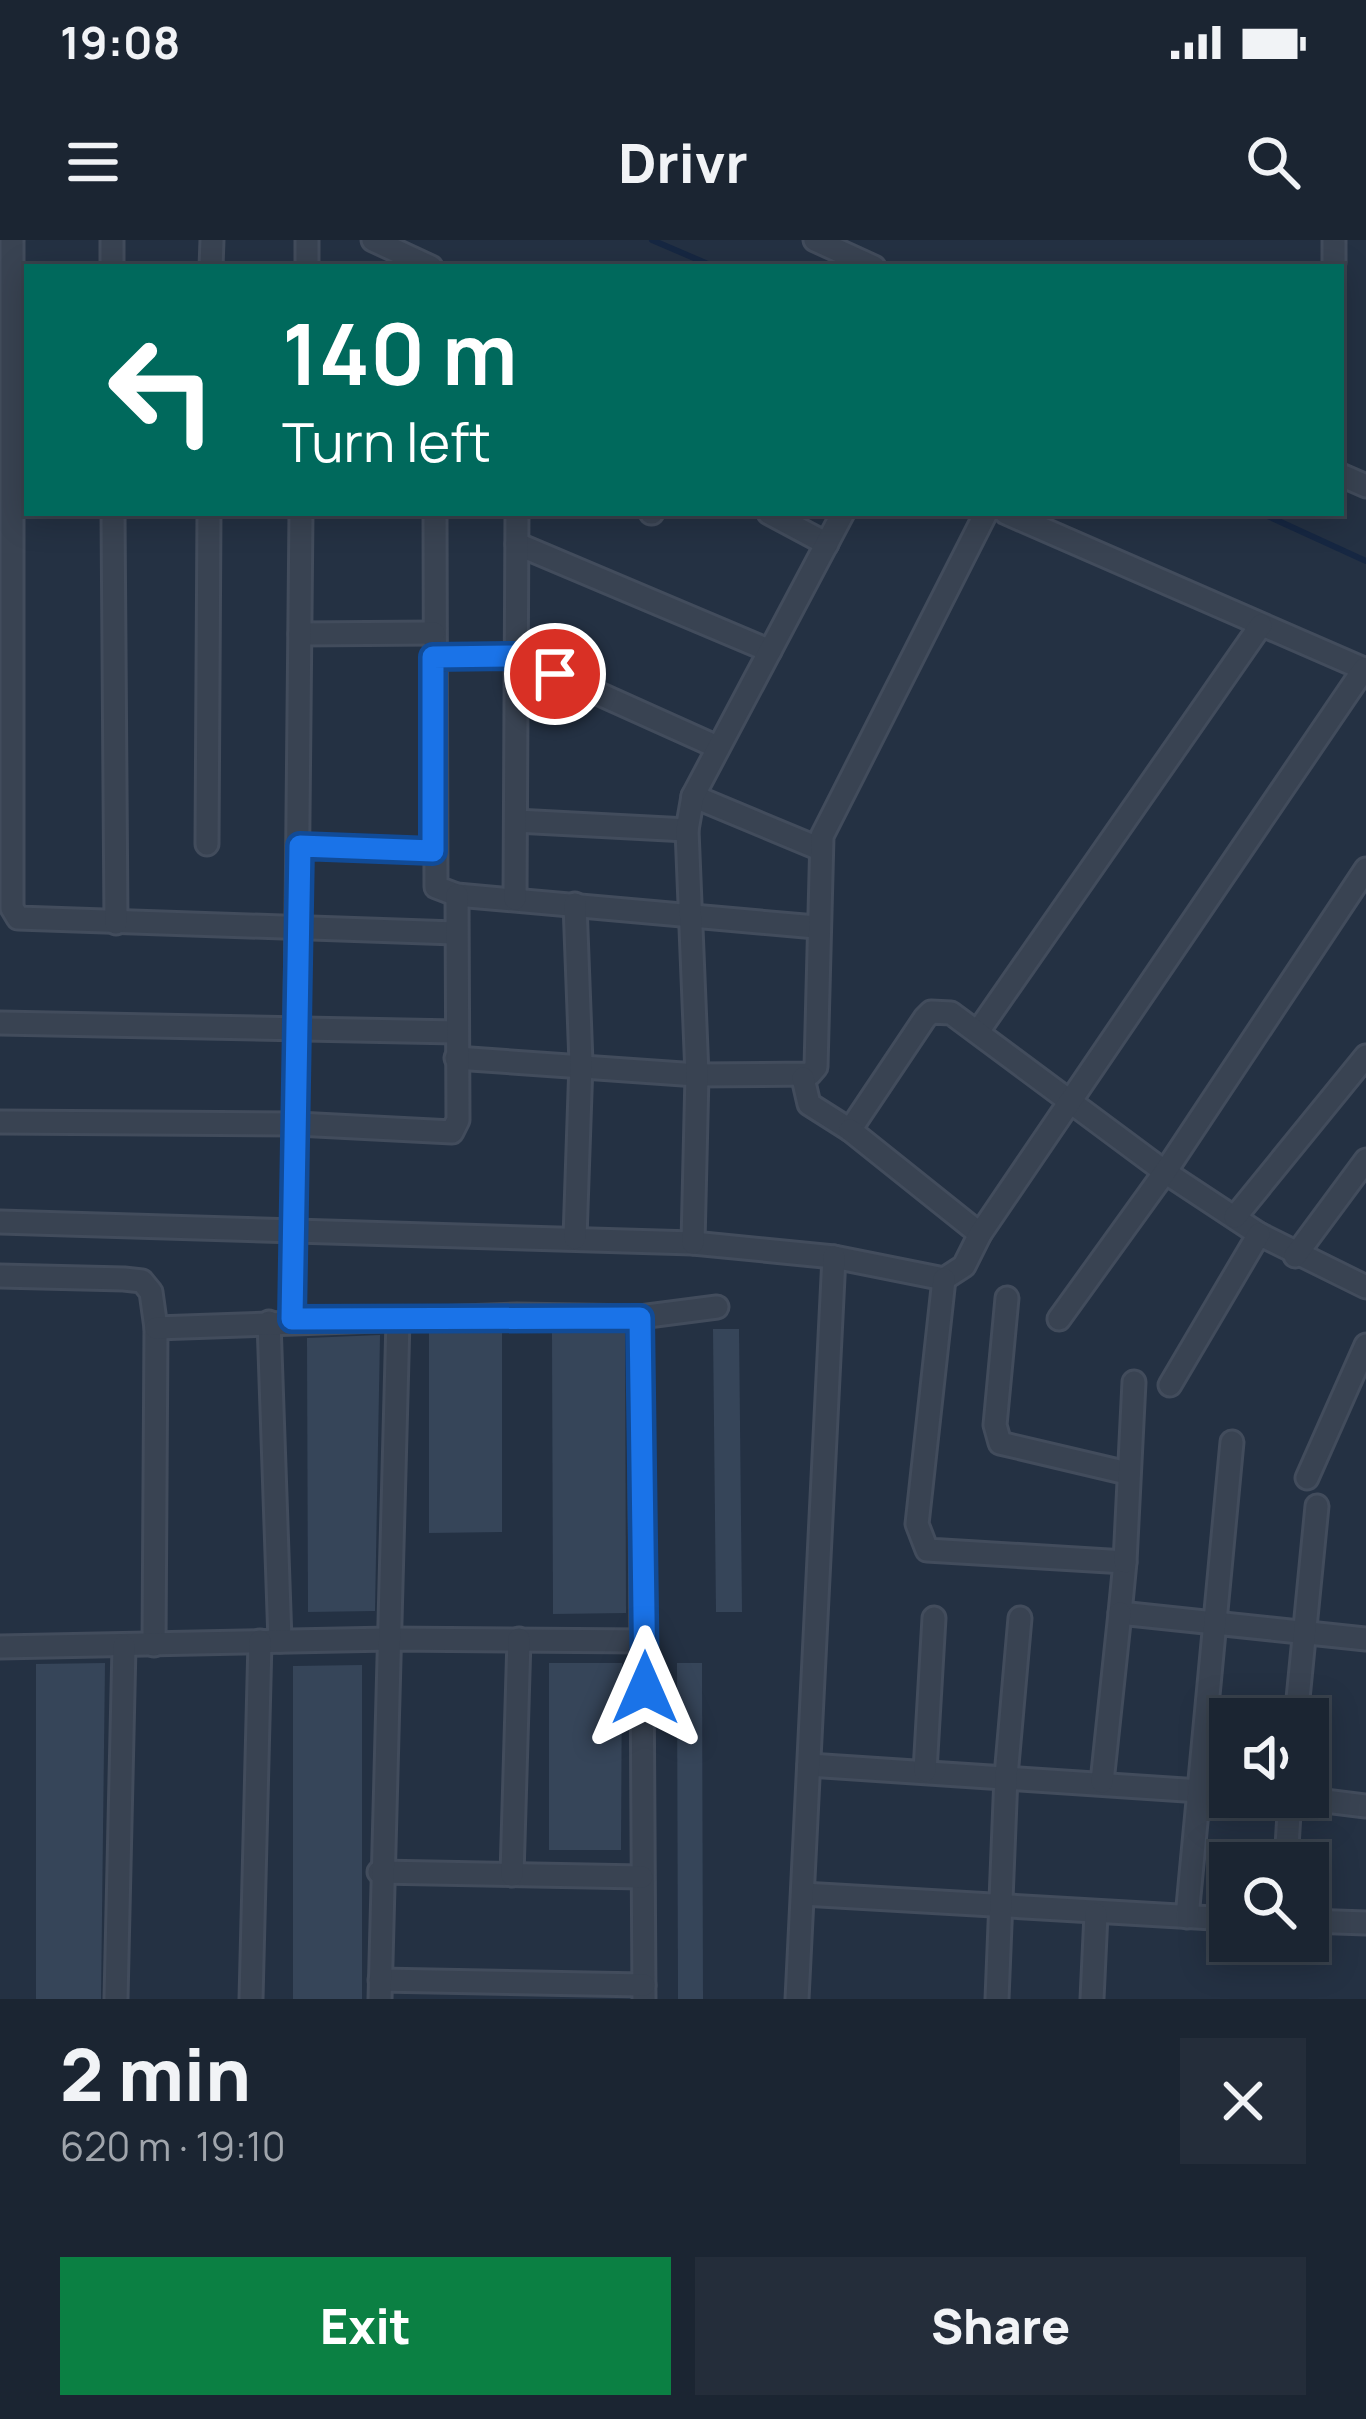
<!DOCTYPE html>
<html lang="en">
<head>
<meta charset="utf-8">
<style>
  body { margin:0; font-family:Manrope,sans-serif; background:#242d3a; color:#f1f3f6; height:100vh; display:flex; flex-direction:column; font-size:45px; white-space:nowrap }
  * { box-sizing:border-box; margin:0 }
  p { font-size:39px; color:#a0a5ac }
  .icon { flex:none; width:66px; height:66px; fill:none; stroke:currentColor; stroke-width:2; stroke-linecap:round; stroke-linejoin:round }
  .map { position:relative; height:1759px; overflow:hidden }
  .drawer { display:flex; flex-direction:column; background:#1b2532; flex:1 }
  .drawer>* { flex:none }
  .guide { position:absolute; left:24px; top:24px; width:1320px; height:252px; border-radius:0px; box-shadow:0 6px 30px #0003,0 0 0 3px #39424d; background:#00695c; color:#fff; overflow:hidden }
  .tools { position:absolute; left:1209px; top:1458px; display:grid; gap:24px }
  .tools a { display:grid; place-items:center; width:120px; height:120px; border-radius:0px; background:#1b2532; box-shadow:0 6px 30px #0003,0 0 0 3px #39424d; font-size:60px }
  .pin { position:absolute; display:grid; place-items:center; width:102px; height:102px; color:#fff; margin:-51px; border:6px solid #fff; border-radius:50%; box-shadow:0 3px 12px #0007 }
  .me { position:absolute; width:132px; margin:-66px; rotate:0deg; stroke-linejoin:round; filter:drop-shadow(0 0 9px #0008) }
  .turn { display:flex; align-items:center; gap:42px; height:252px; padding:0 60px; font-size:54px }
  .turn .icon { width:156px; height:156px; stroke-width:2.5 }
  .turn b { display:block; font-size:84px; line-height:102px }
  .round { display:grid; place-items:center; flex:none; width:126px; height:126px; border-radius:0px; background:#242d3a }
  .head { display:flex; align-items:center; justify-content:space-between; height:204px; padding:0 60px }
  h1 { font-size:72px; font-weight:800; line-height:90px }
  .primary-button { display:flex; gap:24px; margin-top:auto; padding:24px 60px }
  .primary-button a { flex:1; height:138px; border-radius:0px; background:#0b8043; color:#fff; font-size:48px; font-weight:800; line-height:138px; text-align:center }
  .primary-button a+a { background:#242d3a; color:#f1f3f6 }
  .status { display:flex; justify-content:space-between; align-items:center; height:84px; padding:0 60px; background:#1b2532; direction:ltr }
  .status svg { height:33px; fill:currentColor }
  header { display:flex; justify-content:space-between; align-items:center; height:156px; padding:0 60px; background:#1b2532; font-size:54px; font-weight:800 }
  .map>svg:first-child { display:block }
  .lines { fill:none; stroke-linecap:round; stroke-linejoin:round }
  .stream { stroke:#162742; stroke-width:6 }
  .building { fill:#364559 }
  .minor-casing { stroke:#424c5c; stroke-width:27 }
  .minor { stroke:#394352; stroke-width:21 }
  .route-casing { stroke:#114b97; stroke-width:30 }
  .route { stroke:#1a73e8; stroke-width:21 }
</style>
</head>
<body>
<div class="status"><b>19:08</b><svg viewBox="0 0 49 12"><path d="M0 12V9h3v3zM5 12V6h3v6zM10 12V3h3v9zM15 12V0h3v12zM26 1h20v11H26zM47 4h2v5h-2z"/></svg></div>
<header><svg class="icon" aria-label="menu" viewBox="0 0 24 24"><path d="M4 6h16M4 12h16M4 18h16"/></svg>Drivr<svg class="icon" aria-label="search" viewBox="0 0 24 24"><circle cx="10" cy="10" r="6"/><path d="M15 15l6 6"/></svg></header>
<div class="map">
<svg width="1366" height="1759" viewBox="0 0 1366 1759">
  <rect width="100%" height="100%" fill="#243143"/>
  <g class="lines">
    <!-- stream -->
    <g class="stream">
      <path d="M652 0 715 27"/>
      <path d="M1261 273 1366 321"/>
    </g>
  </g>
  <!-- building -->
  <g class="building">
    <path d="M713 1089H739L742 1372H716Z"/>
    <path d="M502 1091V1292L429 1293V1093Z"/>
    <path d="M552 1091 625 1092 626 1373 553 1374Z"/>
    <path d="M380 1095 375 1371 308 1372 307 1098Z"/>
    <path d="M105 1423 101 1759H36V1424Z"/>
    <path d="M549 1423H622L621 1610H549Z"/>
    <path d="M677 1423H702L703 1759H678Z"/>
    <path d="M362 1425V1759H293V1426Z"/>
  </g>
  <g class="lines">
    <!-- minor casing -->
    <g class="minor-casing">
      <g id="minor">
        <path d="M12 0V668L18 678 455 693"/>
        <path d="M112 0V27"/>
        <path d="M373 0 431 27"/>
        <path d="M815 0 874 27"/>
        <path d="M1334 22V0"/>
        <path d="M211 27 212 0"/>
        <path d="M307 27V0"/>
        <path d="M1341 235 1366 246"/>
        <path d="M113 273 116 683"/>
        <path d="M435 273 436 647 457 655 816 687"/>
        <path d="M651 273H652"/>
        <path d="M769 273 827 304"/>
        <path d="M1006 273 1366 430"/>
        <path d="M517 304 770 411"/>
        <path d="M300 394 434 393"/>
        <path d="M433 417 515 416 715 506"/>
        <path d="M693 556 820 609"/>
        <path d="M516 581 687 590"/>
        <path d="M207 604 209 273"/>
        <path d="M300 606 433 611"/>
        <path d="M515 659 517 273"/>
        <path d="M0 783 456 792"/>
        <path d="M979 790 1261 385"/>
        <path d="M456 818 697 835 810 834 816 827 822 596 986 273"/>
        <path d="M803 838 809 864 850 890 925 778 931 772 951 773 1165 932 1259 994 1366 1047"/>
        <path d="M0 882 297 884 452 892 458 880 457 655"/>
        <path d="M850 890 980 994"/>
        <path d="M1235 977 1366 816"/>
        <path d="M0 982 693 1003 834 1017 944 1039 964 1026 980 994 1364 429"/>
        <path d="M575 998 581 823 575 664"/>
        <path d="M693 1003 697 835 687 590 693 556 843 273"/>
        <path d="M1295 1016 1366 920"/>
        <path d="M0 1036 124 1039 142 1041 151 1052 156 1088 154 1405"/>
        <path d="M944 1039 917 1284 927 1310 1125 1322 1120 1373 1366 1399"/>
        <path d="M1007 1058 995 1185 1000 1203 1127 1233"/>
        <path d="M640 1077 644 1759"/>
        <path d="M1059 1079 1165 932 1366 629"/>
        <path d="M293 1080 301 273"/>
        <path d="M269 1082 280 1401"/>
        <path d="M156 1088 517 1075 640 1077 717 1067"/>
        <path d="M1170 1145 1259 994"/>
        <path d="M1307 1238 1366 1105"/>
        <path d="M1125 1322 1134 1142"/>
        <path d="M0 1407 389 1399 645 1401"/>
        <path d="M1296 1479 1317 1266"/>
        <path d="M809 1525 1230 1553"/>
        <path d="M925 1531 934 1378"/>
        <path d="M1102 1542 1120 1373"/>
        <path d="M1293 1557 1366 1566"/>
        <path d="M1286 1623 1290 1557"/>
        <path d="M379 1632 642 1637"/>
        <path d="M512 1635 519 1399"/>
        <path d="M803 1654 1230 1679"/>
        <path d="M1187 1677 1232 1202"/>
        <path d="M1308 1681 1366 1683"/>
        <path d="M380 1740 644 1745"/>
        <path d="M116 1759 124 1406"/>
        <path d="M251 1759 260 1401"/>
        <path d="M380 1759 398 1080"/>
        <path d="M797 1759 834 1017"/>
        <path d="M997 1759 1006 1536 1020 1378"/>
        <path d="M1092 1759 1096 1674"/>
      </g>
    </g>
    <!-- minor -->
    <use href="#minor" class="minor"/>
  </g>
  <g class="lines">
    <!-- route casing -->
    <g class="route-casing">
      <path id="route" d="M555 434 515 416 433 417V611L300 606 292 1079 640 1078 645 1448"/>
    </g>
    <!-- route -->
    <use href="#route" class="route"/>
  </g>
</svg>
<div class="tools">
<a><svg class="icon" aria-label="sound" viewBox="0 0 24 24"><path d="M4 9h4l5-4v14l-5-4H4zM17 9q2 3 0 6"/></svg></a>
<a><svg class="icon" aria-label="search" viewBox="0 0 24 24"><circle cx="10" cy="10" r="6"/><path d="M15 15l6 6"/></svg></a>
</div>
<div class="pin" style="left:555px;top:434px;background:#d93025"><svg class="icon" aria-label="arrive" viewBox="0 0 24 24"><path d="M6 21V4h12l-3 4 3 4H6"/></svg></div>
<svg class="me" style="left:645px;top:1448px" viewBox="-20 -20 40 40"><path d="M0-17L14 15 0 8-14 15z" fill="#1a73e8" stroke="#fff" stroke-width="4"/></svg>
<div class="guide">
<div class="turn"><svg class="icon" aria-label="left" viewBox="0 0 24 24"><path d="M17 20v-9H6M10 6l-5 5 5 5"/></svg><div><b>140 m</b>Turn left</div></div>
</div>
</div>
<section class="drawer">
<div class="head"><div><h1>2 min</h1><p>620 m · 19:10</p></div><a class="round"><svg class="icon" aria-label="close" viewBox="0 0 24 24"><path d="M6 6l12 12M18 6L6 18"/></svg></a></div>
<div class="primary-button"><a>Exit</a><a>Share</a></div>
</section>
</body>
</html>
